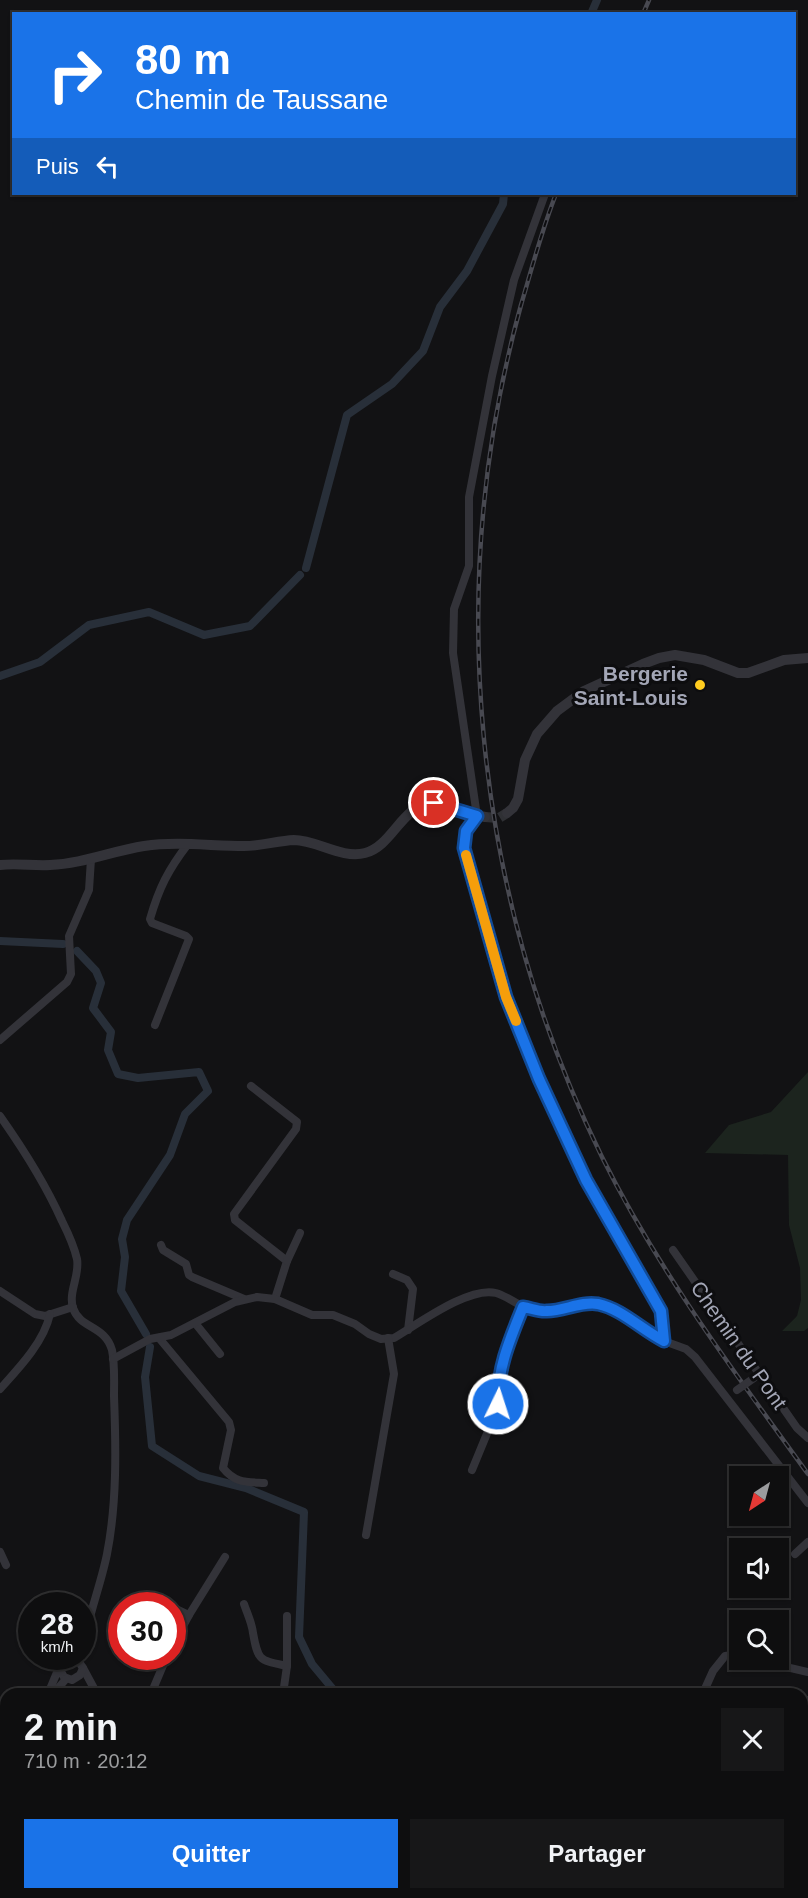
<!DOCTYPE html>
<html lang="fr">
<head>
<meta charset="utf-8">
<style>
  body { margin:0; font-family:Arial,sans-serif; background:#171718; color:#f1f3f6; height:100vh; display:flex; flex-direction:column; font-size:22px; white-space:nowrap }
  * { box-sizing:border-box; margin:0 }
  p { font-size:20px; color:#9b9c9e }
  .icon { flex:none; width:33px; height:33px; fill:none; stroke:currentColor; stroke-width:2; stroke-linecap:round; stroke-linejoin:round }
  .map { position:relative; flex:1; overflow:hidden }
  .panel { position:absolute; left:0px; top:1688px; width:808px; height:212px; display:flex; flex-direction:column; background:#0e0e0f; border-radius:18px 18px 0 0; box-shadow:0 2px 4px #0004,0 0 0 2px #2e2e2f }
  .panel>* { flex:none }
  .top-card { position:absolute; left:12px; top:12px; width:784px; height:183px; border-radius:0px; box-shadow:0 2px 4px #0004,0 0 0 2px #2e2e2f; background:#1a73e8; color:#fff; overflow:hidden }
  .needle { width:39px; rotate:216deg }
  .controls { position:absolute; left:729px; top:1466px; display:grid; gap:12px }
  .controls a { display:grid; place-items:center; width:60px; height:60px; border-radius:0px; background:#0e0e0f; box-shadow:0 2px 4px #0004,0 0 0 2px #2e2e2f; font-size:30px }
  .speed { position:absolute; left:18px; top:1592px; display:flex; gap:12px; font-size:30px; font-weight:700; text-align:center }
  .speed>* { display:grid; place-content:center; width:78px; height:78px; border-radius:50%; background:#0e0e0f; box-shadow:0 2px 4px #0004,0 0 0 2px #2e2e2f; line-height:1 }
  .speed small { font-size:15px; font-weight:400 }
  .speed .limit { border:9px solid #d22; background:#fff; color:#111 }
  .pin { position:absolute; display:grid; place-items:center; width:51px; height:51px; color:#fff; margin:-26px; border:3px solid #fff; border-radius:50%; box-shadow:0 2px 6px #0007 }
  .me { position:absolute; width:66px; margin:-33px; rotate:4deg; stroke-linejoin:round; filter:drop-shadow(0 0 4px #0008) }
  .turn { display:flex; align-items:center; gap:21px; height:126px; padding:0 24px; font-size:27px }
  .turn .icon { width:78px; height:78px; stroke-width:2.5 }
  .turn b { display:block; font-size:42px; line-height:51px }
  .then { display:flex; align-items:center; height:57px; padding:0 24px; background:#0003; gap:12px; font-size:22px }
  .round { display:grid; place-items:center; flex:none; width:63px; height:63px; border-radius:0px; background:#171718 }
  .overview { display:flex; align-items:center; justify-content:space-between; height:102px; padding:0 24px }
  h1 { font-size:36px; font-weight:800; line-height:45px }
  .primary-button { display:flex; gap:12px; margin-top:auto; padding:12px 24px }
  .primary-button a { flex:1; height:69px; border-radius:0px; background:#1a73e8; color:#fff; font-size:24px; font-weight:800; line-height:69px; text-align:center }
  .primary-button a+a { background:#171718; color:#f1f3f6 }
  .map>svg:first-child { display:block }
  .green { fill:#1c241e }
  .lines { fill:none; stroke-linecap:round; stroke-linejoin:round }
  .canal { stroke:#282f39; stroke-width:8 }
  .tertiary-tunnel { stroke:#2f3034; stroke-width:10; stroke-dasharray:10 5; stroke-linecap:butt }
  .minor { stroke:#333339; stroke-width:8 }
  .tertiary { stroke:#333339; stroke-width:10 }
  .rail-casing { stroke:#484951; stroke-width:4.5 }
  .rail { stroke:#0d0d0f; stroke-width:2; stroke-dasharray:7; stroke-linecap:butt }
  .minor-bridge { stroke:#333339; stroke-width:8 }
  .route-casing { stroke:#114b97; stroke-width:15 }
  .route { stroke:#1a73e8; stroke-width:10 }
  .slow { stroke:#f59e0b; stroke-width:10 }
  .poi-dot { fill:#ffcc1f; stroke:#0d0d0f; stroke-width:2 }
  .labels { text-anchor:middle; dominant-baseline:central; stroke-width:6; stroke-linejoin:round; paint-order:stroke }
  .poi-label { font-size:21px; font-weight:bold; fill:#a3a6b6; stroke:#0d0d0f; text-anchor:end }
  .street-label { font-size:21px; fill:#a3a6b6; stroke:#0d0d0f }
</style>
</head>
<body>
<div class="map">
<svg width="808" height="1898" viewBox="0 0 808 1898">
  <rect width="100%" height="100%" fill="#121214"/>
  <!-- green -->
  <path class="green" d="M808 1072V1328L804 1331H782L797 1316 801 1300 800 1268 789 1225 788 1155 705 1153 729 1125 771 1112Z"/>
  <g class="lines">
    <!-- canal -->
    <g class="canal">
      <path d="M591 14 597 0"/>
      <path d="M306 568 347 415 392 384 423 351 440 307 467 271 503 204 504 194"/>
      <path d="M0 676 40 662 89 625 149 612 204 635 250 626 300 575"/>
      <path d="M0 941 63 944"/>
      <path d="M77 951 96 971 101 983 93 1008 111 1032 108 1050 118 1074 138 1078 199 1072 208 1091 185 1114 170 1155 127 1220 122 1239 125 1257 121 1291 146 1334"/>
      <path d="M150 1347 145 1377 152 1446 199 1476 246 1488 304 1512 299 1637 312 1664 337 1694"/>
      <path d="M349 1893 362 1898"/>
      <path d="M305 1898 307 1893"/>
      <path d="M448 1898 452 1893"/>
      <path d="M704 1898 707 1893"/>
    </g>
    <!-- tertiary-tunnel -->
    <path class="tertiary-tunnel" d="M485 817 499 818 507 813"/>
    <!-- minor -->
    <g class="minor">
      <path d="M545 194 514 280 492 376 469 497V566L454 609 453 653 477 816 466 831 464 848 506 997 539 1079 587 1180 661 1311 664 1341 686 1349 695 1357 808 1503"/>
      <path d="M155 1025 189 939 186 936 152 923 150 919C159 888 168 870 188 844"/>
      <path d="M0 1040 67 982 71 974 69 936 89 890 91 859"/>
      <path d="M251 1086 297 1122 296 1129 234 1214 235 1220 287 1261 275 1299"/>
      <path d="M0 1116C24 1150 45 1183 62 1221 68 1233 74 1246 77 1259 80 1276 68 1292 73 1308 80 1329 105 1325 112 1350 115 1365 114 1381 114 1396 116 1448 117 1503 107 1554 100 1589 86 1620 82 1656"/>
      <path d="M161 1245 163 1250 186 1264 189 1275 192 1277 244 1299"/>
      <path d="M673 1250 797 1428 808 1438"/>
      <path d="M287 1261 300 1233"/>
      <path d="M393 1274 407 1280 413 1289 408 1330"/>
      <path d="M0 1291 35 1314 45 1316 73 1307"/>
      <path d="M195 1323 220 1354"/>
      <path d="M159 1338 229 1422 231 1430 223 1468C235 1483 246 1482 264 1483"/>
      <path d="M113 1359 150 1339 171 1335 235 1302 257 1297 275 1299 312 1315H333L355 1324 369 1334 381 1339 394 1338C418 1324 469 1286 496 1293 504 1295 512 1301 520 1305 527 1308 535 1310 542 1311 558 1313 576 1303 592 1303 617 1304 642 1329 664 1341"/>
      <path d="M0 1389C19 1368 44 1342 50 1314"/>
      <path d="M472 1470 493 1419 497 1404V1387L506 1348 523 1307"/>
      <path d="M366 1535 394 1374 388 1338"/>
      <path d="M0 1552 6 1565"/>
      <path d="M795 1554 808 1542"/>
      <path d="M147 1596 167 1605"/>
      <path d="M244 1604C247 1613 252 1623 253 1633 258 1661 259 1660 287 1666"/>
      <path d="M172 1607 189 1615"/>
      <path d="M172 1646 189 1615 225 1557"/>
      <path d="M752 1659 808 1672"/>
      <path d="M83 1668 97 1694"/>
      <path d="M704 1691 713 1671 725 1656 740 1654"/>
      <path d="M48 1694 60 1665 66 1658 77 1659 83 1668 80 1675 72 1680 64 1677 59 1668"/>
      <path d="M53 1694 66 1679"/>
      <path d="M151 1694 167 1656"/>
      <path d="M283 1694 287 1666V1616"/>
      <path d="M0 1745 6 1749"/>
      <path d="M0 1769 6 1759"/>
      <path d="M802 1805 808 1810"/>
      <path d="M802 1885 808 1886"/>
      <path d="M410 1893 413 1898"/>
      <path d="M95 1898 96 1893"/>
      <path d="M180 1898 183 1893"/>
      <path d="M240 1898 242 1893"/>
      <path d="M509 1898 510 1893"/>
      <path d="M587 1898 588 1893"/>
      <path d="M639 1898 640 1893"/>
    </g>
    <!-- tertiary -->
    <g class="tertiary">
      <path d="M507 813 513 808 518 799 525 760 537 734 557 711 584 691 643 664 659 658 675 655 704 660 738 673H748L784 660 808 658"/>
      <path d="M0 865C17 863 33 866 50 865 82 864 112 851 144 846 177 841 211 846 244 846 261 846 277 841 294 840 317 840 341 859 365 853 393 846 402 804 433 803 446 803 471 814 485 817"/>
      <path d="M802 1725 808 1701"/>
      <path d="M767 1898 771 1893"/>
    </g>
    <!-- rail casing -->
    <g class="rail-casing">
      <g id="rail">
        <path d="M643 14 649 0"/>
        <path d="M556 194C542 229 532 268 521 305 443 587 473 894 602 1157 658 1270 734 1372 808 1474"/>
      </g>
    </g>
    <!-- rail -->
    <use href="#rail" class="rail"/>
    <!-- minor-bridge -->
    <path class="minor-bridge" d="M737 1390 754 1378"/>
  </g>
  <g class="lines">
    <!-- route casing -->
    <g class="route-casing">
      <path id="route" d="M434 803 477 816 466 831 464 848 506 997 539 1079 586 1180 661 1311 664 1341C642 1330 622 1309 598 1304 581 1301 564 1311 547 1311 539 1312 531 1308 523 1307 510 1339 497 1369 498 1404"/>
    </g>
    <!-- route -->
    <use href="#route" class="route"/>
    <!-- slow -->
    <path class="slow" d="M466 855 506 997 516 1021"/>
  </g>
  <!-- markers -->
  <circle class="poi-dot" cx="700" cy="685" r="6"/>
  <g class="labels">
    <!-- poi labels -->
    <g class="poi-label">
      <text x="688" y="673">Bergerie<tspan x="688" dy="24">Saint-Louis</tspan></text>
    </g>
    <!-- street labels -->
    <g class="street-label">
      <text transform="translate(739 1345) rotate(55)">Chemin du Pont</text>
    </g>
  </g>
</svg>
<div class="controls">
<a><svg class="needle" viewBox="-14 -14 28 28"><path d="M0-13l5 13h-10z" fill="#e53935"/><path d="M0 13l5-13h-10z" fill="#9b9c9e"/></svg></a>
<a><svg class="icon" aria-label="sound" viewBox="0 0 24 24"><path d="M4 9h4l5-4v14l-5-4H4zM17 9q2 3 0 6"/></svg></a>
<a><svg class="icon" aria-label="search" viewBox="0 0 24 24"><circle cx="10" cy="10" r="6"/><path d="M15 15l6 6"/></svg></a>
</div>
<div class="speed"><div>28<small>km/h</small></div><div class="limit">30</div></div>
<div class="pin" style="left:434px;top:803px;background:#d93025"><svg class="icon" aria-label="arrive" viewBox="0 0 24 24"><path d="M6 21V4h12l-3 4 3 4H6"/></svg></div>
<svg class="me" style="left:498px;top:1404px" viewBox="-20 -20 40 40"><circle r="17" fill="#1a73e8" stroke="#fff" stroke-width="3"/><path d="M0-11L8 9 0 5-8 9z" fill="#fff"/></svg>
<div class="top-card">
<div class="turn"><svg class="icon" aria-label="right" viewBox="0 0 24 24"><path d="M7 20v-9h11M14 6l5 5-5 5"/></svg><div><b>80 m</b>Chemin de Taussane</div></div>
<div class="then">Puis<svg class="icon" aria-label="left" viewBox="0 0 24 24"><path d="M17 20v-9H6M10 6l-5 5 5 5"/></svg></div>
</div>
<section class="panel">
<div class="overview"><div><h1>2 min</h1><p>710 m · 20:12</p></div><a class="round"><svg class="icon" aria-label="close" viewBox="0 0 24 24"><path d="M6 6l12 12M18 6L6 18"/></svg></a></div>
<div class="primary-button"><a>Quitter</a><a>Partager</a></div>
</section>
</div>
</body>
</html>
